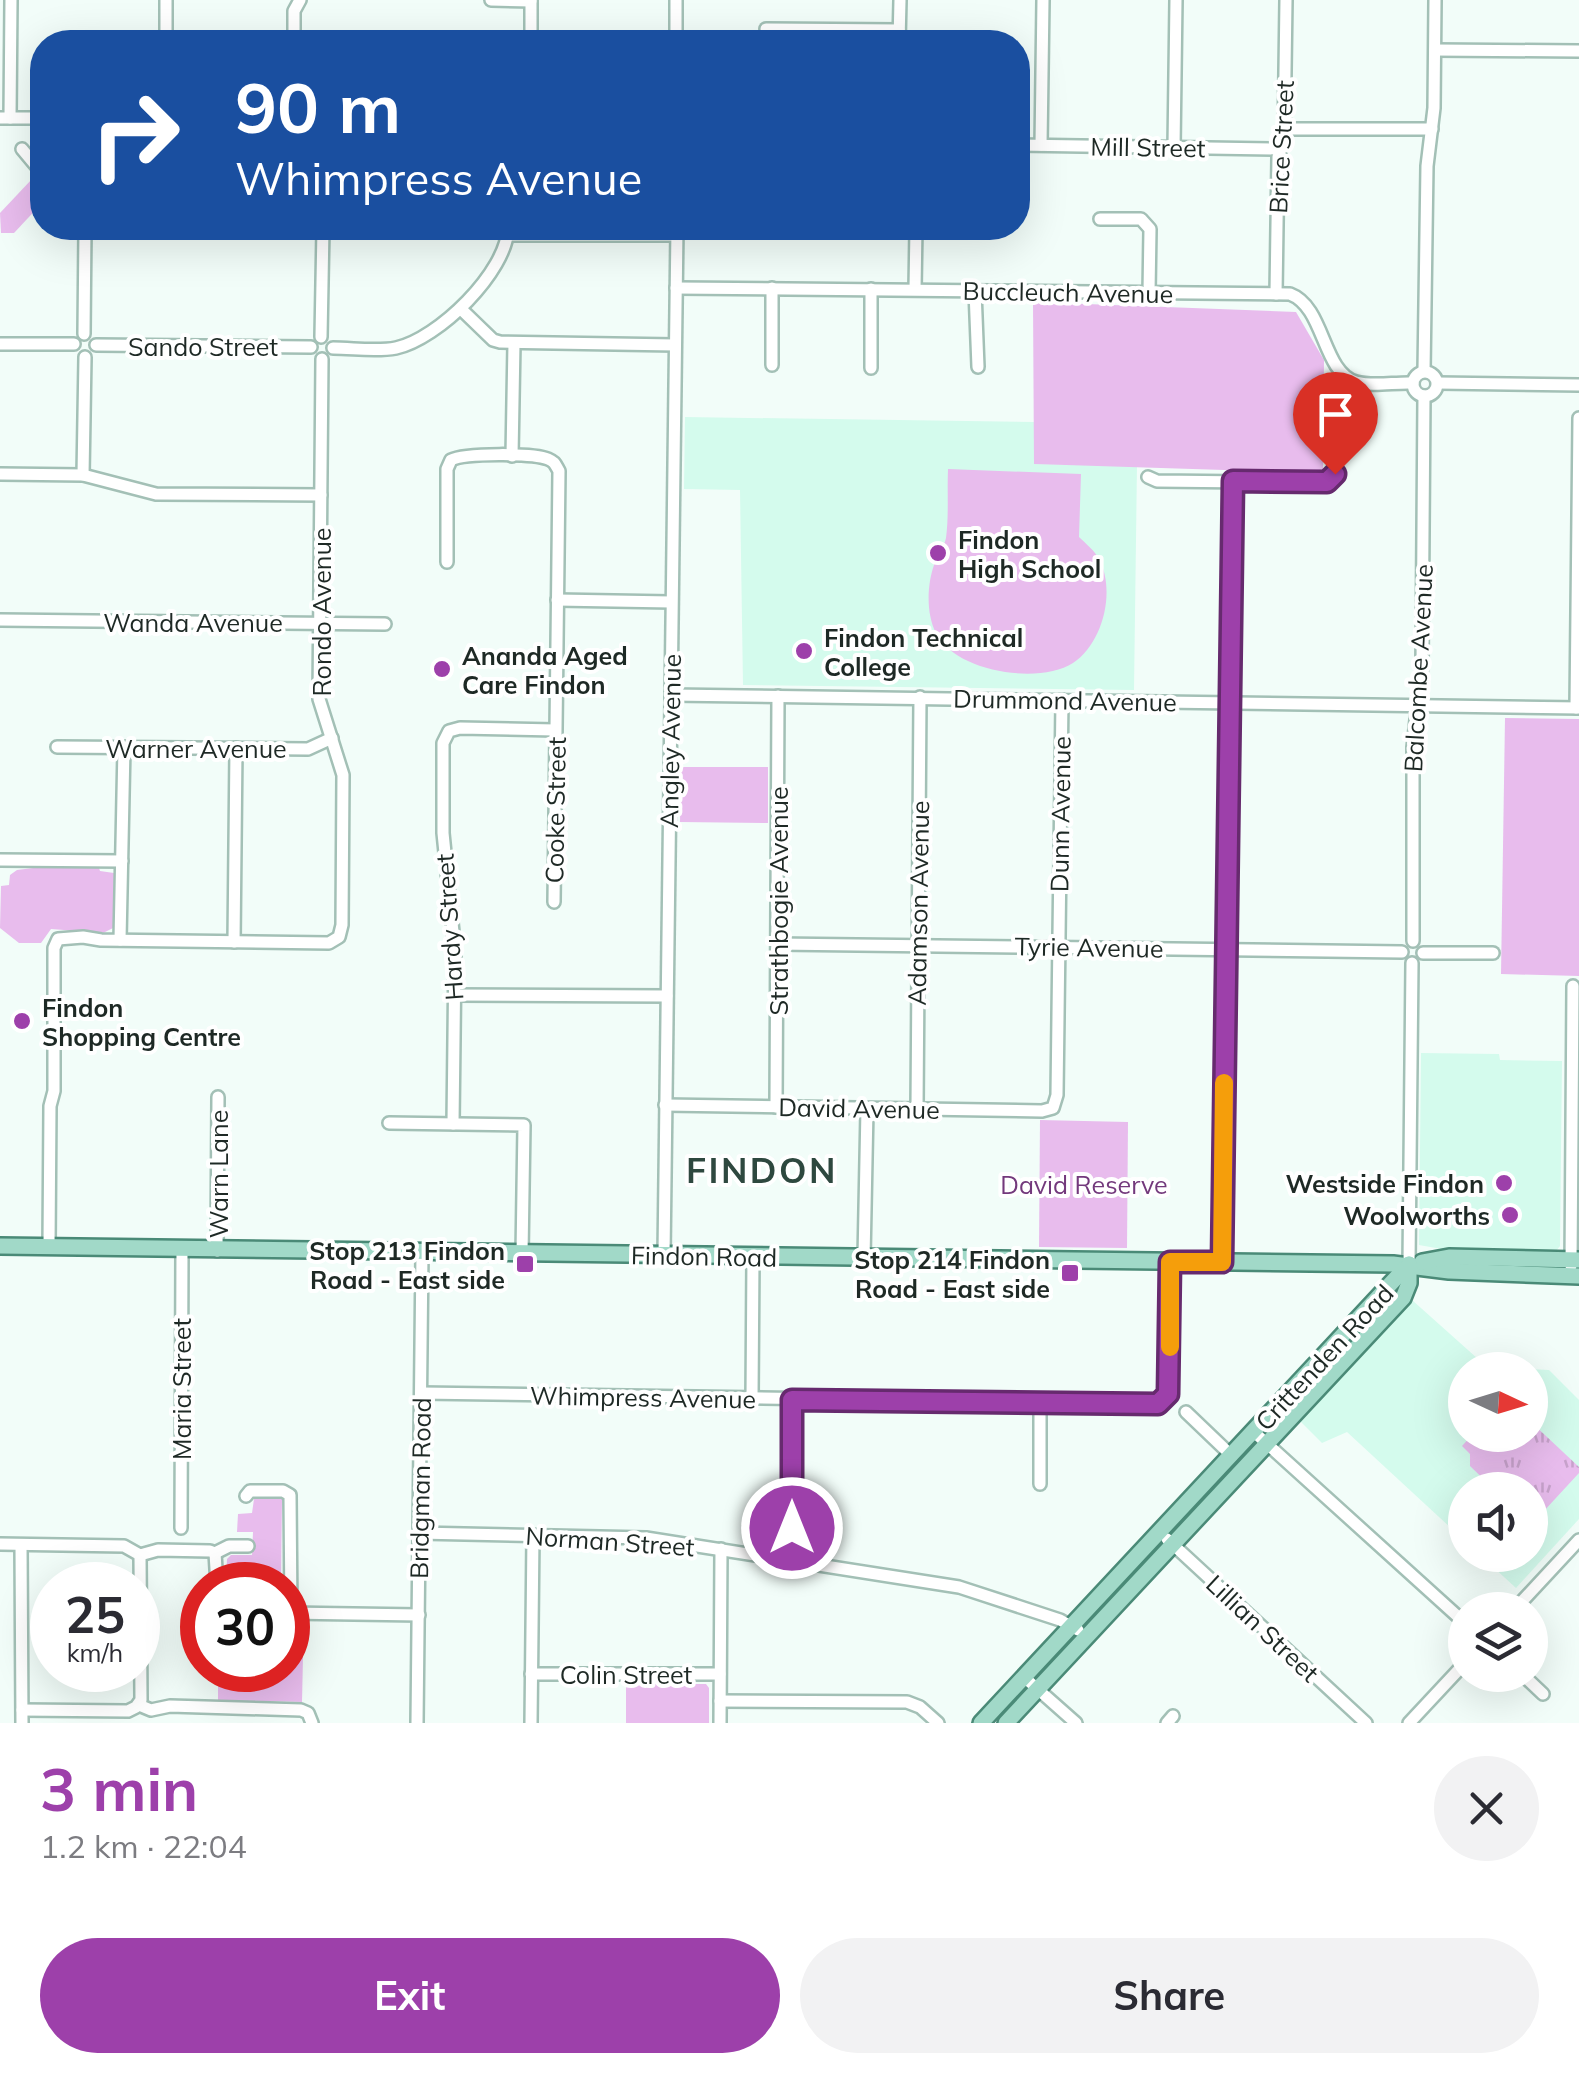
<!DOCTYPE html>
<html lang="en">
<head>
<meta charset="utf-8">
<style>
  body { margin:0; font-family:Mulish,sans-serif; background:#f2f2f3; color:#2b2b33; height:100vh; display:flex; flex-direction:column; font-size:38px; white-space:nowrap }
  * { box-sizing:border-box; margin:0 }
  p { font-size:32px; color:#7c7c81 }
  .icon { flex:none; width:55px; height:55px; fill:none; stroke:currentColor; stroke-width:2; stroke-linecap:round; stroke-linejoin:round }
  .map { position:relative; height:1723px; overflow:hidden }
  .panel { display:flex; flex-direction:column; background:#fff; flex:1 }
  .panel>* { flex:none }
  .top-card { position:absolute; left:30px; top:30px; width:1000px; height:210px; border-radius:40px; box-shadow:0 10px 40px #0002; background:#1a4fa0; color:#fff; overflow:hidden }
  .needle { width:65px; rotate:94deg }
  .controls { position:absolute; left:1448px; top:1352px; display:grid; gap:20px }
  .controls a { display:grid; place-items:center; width:100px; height:100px; border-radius:50%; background:#fff; box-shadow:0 10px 40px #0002; font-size:50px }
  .speed { position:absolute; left:30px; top:1562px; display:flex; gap:20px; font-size:50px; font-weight:700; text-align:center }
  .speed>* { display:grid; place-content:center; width:130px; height:130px; border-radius:50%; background:#fff; box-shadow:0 10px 40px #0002; line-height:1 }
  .speed small { font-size:25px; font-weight:400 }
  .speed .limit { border:15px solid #d22; background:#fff; color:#111 }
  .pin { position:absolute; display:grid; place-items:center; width:85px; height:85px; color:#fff; margin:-102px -42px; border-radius:50% 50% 50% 0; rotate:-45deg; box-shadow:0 0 10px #0007 }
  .pin .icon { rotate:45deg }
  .me { position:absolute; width:110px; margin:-55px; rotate:0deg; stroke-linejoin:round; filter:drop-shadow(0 0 8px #0008) }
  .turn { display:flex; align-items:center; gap:35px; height:210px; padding:0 40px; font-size:45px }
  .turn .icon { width:130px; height:130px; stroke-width:2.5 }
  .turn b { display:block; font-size:70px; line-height:85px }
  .round { display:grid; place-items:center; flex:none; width:105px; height:105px; border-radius:52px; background:#f2f2f3 }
  .summary { display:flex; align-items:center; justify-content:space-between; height:170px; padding:0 40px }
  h1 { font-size:60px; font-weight:700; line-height:75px; color:#9d40aa }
  .button { display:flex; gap:20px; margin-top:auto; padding:20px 40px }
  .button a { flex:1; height:115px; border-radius:60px; background:#9d40aa; color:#fff; font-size:40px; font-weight:700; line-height:115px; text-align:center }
  .button a+a { background:#f2f2f3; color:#2b2b33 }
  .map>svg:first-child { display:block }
  .built { fill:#d4fbed; fill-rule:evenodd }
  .grass { fill:url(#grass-tufts) }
  .park { fill:#e8bced }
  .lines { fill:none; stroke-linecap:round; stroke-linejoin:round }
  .minor-casing { stroke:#a3c0b6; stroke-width:16 }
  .major-casing { stroke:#4a8a77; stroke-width:20 }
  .minor { stroke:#fff; stroke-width:11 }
  .major { stroke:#a1d9c8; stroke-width:15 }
  .route-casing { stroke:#662a6e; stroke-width:25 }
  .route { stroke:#9d40aa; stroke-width:18 }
  .slow { stroke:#f59e0b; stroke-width:18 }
  .poi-dot { fill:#9d40aa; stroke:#fff; stroke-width:4 }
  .labels { text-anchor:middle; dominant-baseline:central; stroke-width:8; stroke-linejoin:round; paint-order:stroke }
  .street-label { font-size:25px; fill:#1e2925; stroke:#fff }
  .poi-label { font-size:25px; font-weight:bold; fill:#1e2925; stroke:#fff; text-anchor:start }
  .park-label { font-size:25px; fill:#73397c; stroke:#fff }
  .district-label { font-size:35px; font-weight:bold; letter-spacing:2.5px; fill:#2e483f; stroke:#fff }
</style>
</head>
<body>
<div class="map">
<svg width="1579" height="1723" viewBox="0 0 1579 1723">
  <defs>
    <pattern id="grass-tufts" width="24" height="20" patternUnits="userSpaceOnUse" patternTransform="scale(2.5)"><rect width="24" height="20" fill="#e8bced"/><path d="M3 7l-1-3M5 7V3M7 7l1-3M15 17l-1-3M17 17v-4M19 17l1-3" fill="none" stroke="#c7a2cb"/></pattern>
  </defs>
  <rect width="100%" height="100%" fill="#f2fdf9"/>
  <!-- built -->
  <g class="built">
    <path d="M685 417 1034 422 1035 464 1137 465 1134 690 743 685 740 490 684 489Z"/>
    <path d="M1421 1053 1499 1054 1500 1060 1562 1061 1560 1246 1556 1251 1447 1250 1419 1245Z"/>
    <path d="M1412 1300 1487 1367 1549 1370 1579 1400V1519L1516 1588 1480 1555H1530V1490H1465V1541L1347 1432 1322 1443 1298 1419ZM1465 1370H1530V1435H1465Z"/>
  </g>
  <!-- grass -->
  <path class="grass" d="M1530 1421 1579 1467V1473L1531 1525 1530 1490H1495L1470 1466V1454L1462 1446 1472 1435H1530Z"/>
  <!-- park -->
  <g class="park">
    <path d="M32 179 42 190V203L14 233H1L0 213Z"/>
    <path d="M1033 302 1296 312 1324 360 1323 469 1319 473 1034 464Z"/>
    <path d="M948 469 1081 474 1079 537C1085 543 1095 551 1099 559 1116 591 1103 643 1073 663 1039 685 955 672 936 633 926 614 927 585 934 565 937 556 944 547 946 538 949 516 947 492 948 469Z"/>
    <path d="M1505 718 1579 719V976L1501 974Z"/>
    <path d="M681 767H768V823L680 822Z"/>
    <path d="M49 866 99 868 100 871 114 873 113 928 103 933 51 929 41 943H19L0 928 1 886 9 885 10 875 17 870Z"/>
    <path d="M1040 1120 1128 1122 1127 1248 1039 1247Z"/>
    <path d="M254 1499H282L281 1585H226L227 1559 231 1555H252L253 1532H237L238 1514 252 1513Z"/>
    <path d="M288 1657H303L302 1702 218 1700V1670H288Z"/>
    <path d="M626 1684H706L709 1688V1723H626Z"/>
  </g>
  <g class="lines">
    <!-- minor casing -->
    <g class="minor-casing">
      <g id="minor">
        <path d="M491 0 531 1"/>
        <path d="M766 29 899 30"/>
        <path d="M166 42V0"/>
        <path d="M294 42V11L300 0"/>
        <path d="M531 42V0"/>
        <path d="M676 42V0"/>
        <path d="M899 42 900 0"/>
        <path d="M1435 50 1579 51"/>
        <path d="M0 118H42"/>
        <path d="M10 118 11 0"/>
        <path d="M1284 129H1432"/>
        <path d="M1018 145 1279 149"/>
        <path d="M1041 145 1043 0"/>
        <path d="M1174 147 1176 0"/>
        <path d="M22 149 42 173"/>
        <path d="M1100 219H1141L1150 229 1149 293"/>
        <path d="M508 235H677"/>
        <path d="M676 288 1290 294C1325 307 1322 372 1356 382 1373 387 1395 382 1413 383"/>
        <path d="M915 289 916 228"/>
        <path d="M975 291 978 367"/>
        <path d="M1276 294 1278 157 1284 141 1286 0"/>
        <path d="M462 310 493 340 500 342 675 345"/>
        <path d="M84 334 85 228"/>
        <path d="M321 337 323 228"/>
        <path d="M0 344H74"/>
        <path d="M96 345 311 347"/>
        <path d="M333 348C353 348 376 352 396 348 438 339 507 272 508 228"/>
        <path d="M772 365V288"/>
        <path d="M871 368V289"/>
        <path d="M1424 371 1427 166 1434 108 1435 0"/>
        <circle cx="1425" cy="384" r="12"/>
        <path d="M1438 383 1579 385"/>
        <path d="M512 456 514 343"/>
        <path d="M0 474 83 475 156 494 321 495"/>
        <path d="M83 475 85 357"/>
        <path d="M1148 477 1157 481 1327 483 1335 473 1336 387 1341 373"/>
        <path d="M447 562V469L451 460C464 453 534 453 548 459 555 462 555 464 559 471L554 902"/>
        <path d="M557 600 671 602"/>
        <path d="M0 620 385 624"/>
        <path d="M671 695 1579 708"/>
        <path d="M1576 708 1579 418"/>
        <path d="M57 747 308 749 332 738"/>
        <path d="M0 860 122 861"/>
        <path d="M120 940 124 747"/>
        <path d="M1413 941V747L1422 665 1424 396"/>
        <path d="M234 942 236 748"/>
        <path d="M777 944 1402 952"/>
        <path d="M1423 953H1493"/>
        <path d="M455 995 667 996"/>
        <path d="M665 1105 1042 1111 1053 1108 1057 1095 1062 700"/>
        <path d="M776 1107 778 696"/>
        <path d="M917 1109 920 697"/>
        <path d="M389 1123 524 1125 522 1254"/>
        <path d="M453 1124 455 952 443 833V743L449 731 460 728 555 730"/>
        <path d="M49 1246 50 1106 54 1091V948L58 939 83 937 101 940 329 943 339 937 342 925 343 775 319 699 322 359"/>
        <path d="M217 1251 218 1097"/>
        <path d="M664 1255 677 228"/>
        <path d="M864 1258 867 1109"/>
        <path d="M1222 1262 1233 481"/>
        <path d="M1409 1264 1412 963"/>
        <path d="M1571 1266 1573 986"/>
        <path d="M421 1393 1158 1404 1169 1395V1388L1171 1262"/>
        <path d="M752 1399 753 1257"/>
        <path d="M1040 1402V1484"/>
        <path d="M1186 1412 1232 1456"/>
        <path d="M1254 1432 1465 1623"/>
        <path d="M246 1496 250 1491H283L290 1495 291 1613"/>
        <path d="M181 1528 182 1250"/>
        <path d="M419 1533 646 1538 959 1587 1060 1620 1078 1630"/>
        <path d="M1167 1539 1366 1723"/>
        <path d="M0 1544 124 1546 140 1555"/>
        <path d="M21 1545 22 1723"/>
        <path d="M215 1553 229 1546H248"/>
        <path d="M140 1555 158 1550 210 1551 215 1553 217 1585"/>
        <path d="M791 1560 792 1399"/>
        <path d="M1514 1610 1579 1540"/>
        <path d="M288 1613 419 1615"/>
        <path d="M531 1674H720"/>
        <path d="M1523 1675 1543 1694"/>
        <path d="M1024 1677 1076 1723"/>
        <path d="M720 1701 907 1702 920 1707 938 1723"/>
        <path d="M139 1705 151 1710 170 1706 301 1710 308 1713 312 1723"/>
        <path d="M22 1710 128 1711 136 1707 141 1700 140 1555"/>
        <path d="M417 1723 422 1253"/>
        <path d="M531 1723 533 1535"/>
        <path d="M720 1723 721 1549"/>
        <path d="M1167 1723 1173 1716"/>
        <path d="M1409 1723 1465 1663"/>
      </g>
    </g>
    <!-- major casing -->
    <g class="major-casing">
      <g id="major">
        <path d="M0 1246 1393 1264 1449 1271 1579 1276"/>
        <path d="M1422 1262 1449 1257 1579 1260"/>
        <path d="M981 1723 1409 1264"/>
        <path d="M1006 1723 1403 1298 1409 1283V1264"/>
      </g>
    </g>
    <!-- minor -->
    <use href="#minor" class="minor"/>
    <!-- major -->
    <use href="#major" class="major"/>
  </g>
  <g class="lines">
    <!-- route casing -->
    <g class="route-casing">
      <path id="route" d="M792 1528V1400L1158 1404 1168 1394 1170 1262H1222L1233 481 1327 482 1335 474"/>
    </g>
    <!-- route -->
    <use href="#route" class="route"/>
    <!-- slow -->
    <path class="slow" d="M1170 1347V1262H1222L1224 1083"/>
  </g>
  <!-- markers -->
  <g class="poi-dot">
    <circle cx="938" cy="553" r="10"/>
    <circle cx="804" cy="651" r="10"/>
    <circle cx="442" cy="669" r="10"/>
    <circle cx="22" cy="1021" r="10"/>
    <circle cx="1504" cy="1183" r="10"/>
    <circle cx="1510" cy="1215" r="10"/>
    <rect x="515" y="1254" width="20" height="20" rx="5"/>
    <rect x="1060" y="1263" width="20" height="20" rx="5"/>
  </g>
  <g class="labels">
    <!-- street labels -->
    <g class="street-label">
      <text transform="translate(1148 147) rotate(1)">Mill Street</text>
      <text transform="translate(1281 147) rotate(-87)">Brice Street</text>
      <text transform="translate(1068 292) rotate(1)">Buccleuch Avenue</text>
      <text x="203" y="346">Sando Street</text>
      <text transform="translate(321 612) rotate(-90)">Rondo Avenue</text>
      <text x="193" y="622">Wanda Avenue</text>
      <text transform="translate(1418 668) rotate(-87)">Balcombe Avenue</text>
      <text transform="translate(1065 700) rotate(1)">Drummond Avenue</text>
      <text transform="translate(670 741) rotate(-89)">Angley Avenue</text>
      <text x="196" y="748">Warner Avenue</text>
      <text transform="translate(555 810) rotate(-89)">Cooke Street</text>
      <text transform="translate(1060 814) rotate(-89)">Dunn Avenue</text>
      <text transform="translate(778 901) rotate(-90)">Strathbogie Avenue</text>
      <text transform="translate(918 903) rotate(-89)">Adamson Avenue</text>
      <text transform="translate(449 927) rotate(-94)">Hardy Street</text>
      <text transform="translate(1089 947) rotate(1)">Tyrie Avenue</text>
      <text transform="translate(859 1108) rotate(1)">David Avenue</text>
      <text transform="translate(218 1174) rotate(-90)">Warn Lane</text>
      <text transform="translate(704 1256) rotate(1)">Findon Road</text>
      <text transform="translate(1324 1357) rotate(-47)">Crittenden Road</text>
      <text transform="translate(181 1389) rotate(-90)">Maria Street</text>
      <text transform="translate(643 1397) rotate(1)">Whimpress Avenue</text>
      <text transform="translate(420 1488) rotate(-89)">Bridgman Road</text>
      <text transform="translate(610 1541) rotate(4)">Norman Street</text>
      <text transform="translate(1263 1628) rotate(43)">Lillian Street</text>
      <text x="626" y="1674">Colin Street</text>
    </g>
    <!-- poi labels -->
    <g class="poi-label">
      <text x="958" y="539">Findon<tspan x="958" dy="29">High School</tspan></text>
      <text x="824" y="637">Findon Technical<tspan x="824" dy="29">College</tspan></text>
      <text x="462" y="655">Ananda Aged<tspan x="462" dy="29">Care Findon</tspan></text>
      <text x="42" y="1007">Findon<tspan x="42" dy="29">Shopping Centre</tspan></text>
      <text x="1484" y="1183" text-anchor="end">Westside Findon</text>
      <text x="1490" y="1215" text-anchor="end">Woolworths</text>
      <text x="505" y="1250" text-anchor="end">Stop 213 Findon<tspan x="505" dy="29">Road - East side</tspan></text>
      <text x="1050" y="1259" text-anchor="end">Stop 214 Findon<tspan x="1050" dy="29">Road - East side</tspan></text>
    </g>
    <!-- park labels -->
    <g class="park-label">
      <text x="1084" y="1184">David Reserve</text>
    </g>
    <!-- district labels -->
    <g class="district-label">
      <text x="762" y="1170">FINDON</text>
    </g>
  </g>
</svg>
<div class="controls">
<a><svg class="needle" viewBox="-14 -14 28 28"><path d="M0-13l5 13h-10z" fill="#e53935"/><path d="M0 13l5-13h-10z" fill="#7c7c81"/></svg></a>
<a><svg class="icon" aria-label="sound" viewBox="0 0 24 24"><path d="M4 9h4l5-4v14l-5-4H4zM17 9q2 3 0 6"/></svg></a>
<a><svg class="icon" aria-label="layers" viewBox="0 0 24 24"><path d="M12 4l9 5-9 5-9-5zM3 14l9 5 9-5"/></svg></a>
</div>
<div class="speed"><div>25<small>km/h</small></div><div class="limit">30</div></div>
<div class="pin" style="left:1335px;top:474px;background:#d93025"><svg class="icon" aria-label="arrive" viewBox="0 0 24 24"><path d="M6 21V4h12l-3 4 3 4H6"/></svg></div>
<svg class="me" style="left:792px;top:1528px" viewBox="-20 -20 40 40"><circle r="17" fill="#9d40aa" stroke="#fff" stroke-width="3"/><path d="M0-11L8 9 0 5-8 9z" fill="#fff"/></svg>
<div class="top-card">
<div class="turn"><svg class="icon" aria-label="right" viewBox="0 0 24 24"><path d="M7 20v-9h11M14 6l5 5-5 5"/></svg><div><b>90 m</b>Whimpress Avenue</div></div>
</div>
</div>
<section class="panel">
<div class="summary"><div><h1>3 min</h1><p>1.2 km · 22:04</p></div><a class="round"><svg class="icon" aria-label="close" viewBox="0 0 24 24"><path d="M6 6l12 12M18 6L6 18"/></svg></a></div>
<div class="button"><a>Exit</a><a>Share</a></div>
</section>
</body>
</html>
